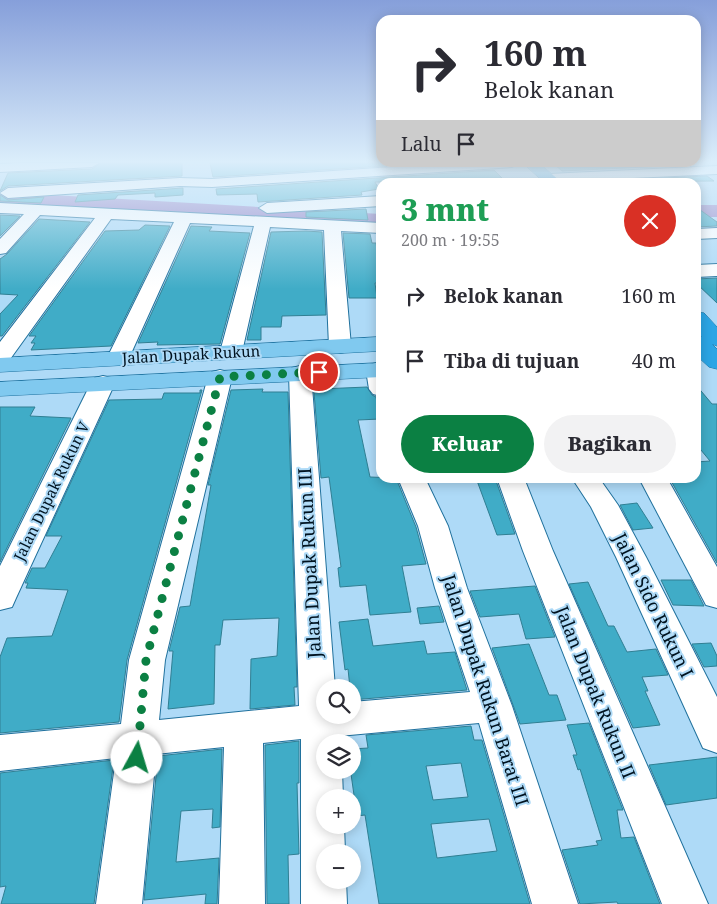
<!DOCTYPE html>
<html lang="id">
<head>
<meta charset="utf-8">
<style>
  body { margin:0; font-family:"Noto Serif",serif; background:#f2f2f3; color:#2b2b33; height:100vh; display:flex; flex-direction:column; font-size:19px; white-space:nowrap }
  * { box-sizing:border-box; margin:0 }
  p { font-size:16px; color:#7c7c81 }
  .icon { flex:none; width:28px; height:28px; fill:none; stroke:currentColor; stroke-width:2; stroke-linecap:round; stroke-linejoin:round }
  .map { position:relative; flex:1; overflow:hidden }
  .sheet { position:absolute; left:376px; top:178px; width:325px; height:305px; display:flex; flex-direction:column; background:#fff; border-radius:15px; box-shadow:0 2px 12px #0003 }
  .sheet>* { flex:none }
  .banner { position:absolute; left:376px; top:15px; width:325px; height:152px; border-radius:15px; box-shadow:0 2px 12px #0003; background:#fff; color:#2b2b33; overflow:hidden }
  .tools { position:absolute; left:316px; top:679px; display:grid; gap:10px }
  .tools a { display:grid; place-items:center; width:45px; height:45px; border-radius:50%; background:#fff; box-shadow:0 2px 12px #0003; font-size:25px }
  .pin { position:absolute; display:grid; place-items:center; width:42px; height:42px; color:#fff; margin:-21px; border:2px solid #fff; border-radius:50%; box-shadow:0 1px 5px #0007 }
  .me { position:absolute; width:55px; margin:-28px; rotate:6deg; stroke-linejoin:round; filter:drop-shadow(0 0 4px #0008) }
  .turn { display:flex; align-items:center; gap:18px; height:105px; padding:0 25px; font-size:22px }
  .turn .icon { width:65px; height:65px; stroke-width:2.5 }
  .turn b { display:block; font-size:35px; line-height:42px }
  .then { display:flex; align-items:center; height:48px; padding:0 25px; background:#0003; gap:10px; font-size:19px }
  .round { display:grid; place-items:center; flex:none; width:52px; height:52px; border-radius:26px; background:#f2f2f3 }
  .headline { display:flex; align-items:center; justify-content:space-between; height:85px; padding:0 25px }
  h1 { font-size:30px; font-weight:800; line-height:38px; color:#1e9e55 }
  .action { display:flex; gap:10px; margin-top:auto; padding:10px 25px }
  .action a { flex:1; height:58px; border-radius:30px; background:#0b8043; color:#fff; font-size:20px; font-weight:800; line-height:58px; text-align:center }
  .action a+a { background:#f2f2f3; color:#2b2b33 }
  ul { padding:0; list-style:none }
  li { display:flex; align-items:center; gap:15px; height:65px; padding:0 25px }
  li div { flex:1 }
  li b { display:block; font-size:19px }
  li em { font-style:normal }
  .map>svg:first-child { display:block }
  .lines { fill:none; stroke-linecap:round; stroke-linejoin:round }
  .river { fill:#947fc4; fill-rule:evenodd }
  .building { fill:#40acc7; stroke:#307f93; fill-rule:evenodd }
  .minor-casing { stroke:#20719d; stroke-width:2 }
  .major-casing { stroke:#1c72a0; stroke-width:1 }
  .highway-casing { stroke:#1c72a0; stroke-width:1 }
  .minor { fill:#fff; fill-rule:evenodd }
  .major { fill:#80c9ef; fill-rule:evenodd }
  .highway { fill:#2ba5e5; fill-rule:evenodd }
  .route { stroke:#0b8043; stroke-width:9; stroke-dasharray:0 16.2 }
  .labels { text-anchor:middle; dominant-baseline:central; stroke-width:4; stroke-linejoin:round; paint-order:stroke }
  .street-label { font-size:15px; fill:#001320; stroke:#aedaf7 }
  .near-street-label { font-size:18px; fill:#001320; stroke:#aedaf7 }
</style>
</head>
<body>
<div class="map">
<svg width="717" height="904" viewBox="0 0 717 904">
  <rect width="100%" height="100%" fill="#aedaf7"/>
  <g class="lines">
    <!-- river -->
    <g class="river">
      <path d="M0 192 381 214V227L0 204Z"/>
      <rect x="696" y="205" width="21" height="12"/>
    </g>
  </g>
  <!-- building -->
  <g class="building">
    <path d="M101 163H182V176L8 186 0 191 8 173 92 169Z"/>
    <path d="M210 163H429L213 177Z"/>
    <path d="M553 163H685L689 165 562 171Z"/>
    <path d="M494 170 506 182H375L379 189 361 192 362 195 258 202 257 194 217 195 216 189Z"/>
    <path d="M707 176 714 181 577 182Z"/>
    <path d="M183 188V195L155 197V193L118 195 115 199 75 202 78 195Z"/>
    <path d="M0 195 8 200 44 197 41 203 0 201Z"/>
    <path d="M696 207 717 222V226L696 227Z"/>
    <path d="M366 209 368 220 306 217V212Z"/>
    <path d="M0 215 20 216 0 236Z"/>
    <path d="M39 219 90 222 2 336H0V314L18 295 0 294V259L7 254Z"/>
    <path d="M145 225 170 226 111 346 31 350 35 343H31L36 336H29L105 231 139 230Z"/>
    <path d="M191 226 212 227 209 231 250 233 220 344 157 345 158 342 138 343Z"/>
    <path d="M306 231 322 232 326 315 282 316 281 327H261V340H247L271 232Z"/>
    <path d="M343 233 370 234 372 243H376L381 279V283H375L377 298H349Z"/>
    <path d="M717 278V303L696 283V279Z"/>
    <path d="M696 385 712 404H717V563L670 479 696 478V462L710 461 696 444Z"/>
    <path d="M367 387 372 395 376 397 380 419 358 420 370 477 396 478 416 527 426 564 402 566 411 612 370 615 366 585 340 587 338 568 341 567 329 477 321 478 314 392H320V389Z"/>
    <path d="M263 389 262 392H288L297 687H294L295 705 250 709 251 659 277 656 279 618 223 620 220 645H215L214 704 168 709 173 651H169L180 607 190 606 211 485H208L231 390Z"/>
    <path d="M200 390H202L127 660 119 722 0 733V657L7 638 52 636 68 590 26 588 28 583H25L32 568H45L62 536H46L109 400 162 399 164 393H200Z"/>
    <path d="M0 407H35L30 416 71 418 0 562Z"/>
    <path d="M476 478H495L515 534 497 535Z"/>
    <path d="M637 503 653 528 633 530 620 505Z"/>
    <path d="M661 580H691L704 606 673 605Z"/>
    <path d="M588 582 608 626H614L627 652 656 649 668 675 642 677 648 691H645L660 725 633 728 569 584Z"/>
    <path d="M535 586 555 637 526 639 519 614 480 617 470 591Z"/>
    <path d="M439 606 444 622 420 624 417 608Z"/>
    <path d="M368 619 373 646 424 641 427 654 455 652 467 690 352 700V688H350L348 669 345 670 339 622Z"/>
    <path d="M711 643 717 656V666L704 667 692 644Z"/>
    <path d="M529 644 549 695H557L566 720 520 724 492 648Z"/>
    <path d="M589 723 623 810H617L621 838 634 837 660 904H618L617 902 580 904 562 850 598 845 596 841 602 840 580 769 578 770 573 755H577L567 725Z"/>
    <path d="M471 726 474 740H482L530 904H379L365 815 357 816 351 774H352V749L368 748 366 735ZM461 763 468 797 433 800 426 766ZM489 819 497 851 437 858 431 824Z"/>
    <path d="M299 741V783H297L299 854 288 855 289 904H267L265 745Z"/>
    <path d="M222 749 220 827 212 828 213 809 181 811 176 862 219 858 217 904H205L206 894 144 900 158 756Z"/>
    <path d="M717 757V798L666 805 649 765Z"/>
    <path d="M114 760 94 904H1L6 886 0 887V773Z"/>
  </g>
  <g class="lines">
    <!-- minor casing -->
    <g class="minor-casing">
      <g id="minor">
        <path d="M20 163H99L92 167 0 172V164Z"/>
        <path d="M453 163H519L512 167 212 187 180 186 8 198 0 193 8 188 180 178 212 179Z"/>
        <path d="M717 166V174L548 182 541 178 548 174Z"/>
        <path d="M381 196V206L267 213 259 208 267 203Z"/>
        <path d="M0 203 381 223V233L341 231 351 346 348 351 340 353 332 351 329 346 324 230 270 227 242 352 239 357 231 359 223 357 220 352 254 226 190 223 129 358 126 363 118 365 110 363 107 358 174 222 111 219 8 362 0 364V342L95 218 40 215 6 253 0 254V239L24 214 0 213Z"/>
        <path d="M717 228V238L696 239V229Z"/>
        <path d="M717 264V276L696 277V265Z"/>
        <path d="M377 363 381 364V396L373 394 369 389 366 370 369 365Z"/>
        <path d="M300 366 308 368 311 373 335 688H325V715H352V702L470 692 435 588 418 526 398 478H425L448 526 467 588 512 706 578 904H532L479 723 339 736 340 742H325V770H342L343 798H325V825H344L345 852H325V880H346L347 904H301V739L263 743 265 904H219L224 747 156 754 142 904H96L116 758 0 771V735L121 724 129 660 208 377 212 372 220 370 228 372 232 377 165 660 159 720 299 706 289 373 292 368Z"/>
        <path d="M103 376 111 378 115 383 16 598 12 607 0 610V566L91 383 95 378Z"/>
        <path d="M497 478H524L553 551 708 904H662L523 551Z"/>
        <path d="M572 478H599L618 505 646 557 717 697V753L703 748 616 557 591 507Z"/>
        <path d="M639 478H667L717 567V608L706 605Z"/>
      </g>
    </g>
    <!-- major casing -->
    <g class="major-casing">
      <g id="major">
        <path d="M381 337V351L0 372V358Z"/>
        <path d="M381 363V377L0 396V382Z"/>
      </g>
    </g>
    <!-- highway casing -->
    <g class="highway-casing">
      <g id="highway">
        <path d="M523 163H539L561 182H544Z"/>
        <path d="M696 312 704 313 717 327V346L712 344 717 349V369L709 367 696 355V335L702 337 696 331Z"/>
      </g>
    </g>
    <!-- minor -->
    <use href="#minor" class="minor"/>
    <!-- major -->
    <use href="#major" class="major"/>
    <!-- highway -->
    <use href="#highway" class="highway"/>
  </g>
  <!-- sky -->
  <linearGradient id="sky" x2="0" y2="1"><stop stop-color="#869fda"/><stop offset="0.56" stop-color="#dbeefb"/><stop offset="1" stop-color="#dbeefb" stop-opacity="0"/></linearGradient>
  <rect width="717" height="289" fill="url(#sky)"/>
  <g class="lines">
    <!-- route -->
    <path class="route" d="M137 758 146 660 220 377 319 372"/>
  </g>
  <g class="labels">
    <!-- street labels -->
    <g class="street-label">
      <text transform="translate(191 354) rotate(-3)">Jalan Dupak Rukun</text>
      <text transform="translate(51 491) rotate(-64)">Jalan Dupak Rukun V</text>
    </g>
    <!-- near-street labels -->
    <g class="near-street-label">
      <text transform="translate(309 563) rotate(-93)">Jalan Dupak Rukun III</text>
      <text transform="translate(654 605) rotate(64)">Jalan Sido Rukun I</text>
      <text transform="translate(486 690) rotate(72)">Jalan Dupak Rukun Barat III</text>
      <text transform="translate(596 692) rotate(68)">Jalan Dupak Rukun II</text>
    </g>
  </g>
</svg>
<div class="tools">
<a><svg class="icon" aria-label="search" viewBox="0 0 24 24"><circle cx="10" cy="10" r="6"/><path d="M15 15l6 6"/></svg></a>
<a><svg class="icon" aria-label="layers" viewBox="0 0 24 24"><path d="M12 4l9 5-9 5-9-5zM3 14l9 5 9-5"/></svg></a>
<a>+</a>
<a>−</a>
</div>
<div class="pin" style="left:319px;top:372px;background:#d93025"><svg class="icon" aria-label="arrive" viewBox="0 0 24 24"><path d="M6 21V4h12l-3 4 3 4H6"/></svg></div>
<svg class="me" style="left:137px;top:758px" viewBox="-20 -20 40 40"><circle r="19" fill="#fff"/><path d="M0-13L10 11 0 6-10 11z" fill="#0b8043"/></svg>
<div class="banner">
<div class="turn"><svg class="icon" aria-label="right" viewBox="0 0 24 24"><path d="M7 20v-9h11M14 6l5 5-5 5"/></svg><div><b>160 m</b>Belok kanan</div></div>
<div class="then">Lalu<svg class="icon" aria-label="arrive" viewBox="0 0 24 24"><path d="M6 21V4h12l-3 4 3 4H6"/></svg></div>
</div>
<section class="sheet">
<div class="headline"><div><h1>3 mnt</h1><p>200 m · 19:55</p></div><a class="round" style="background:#d93025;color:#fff"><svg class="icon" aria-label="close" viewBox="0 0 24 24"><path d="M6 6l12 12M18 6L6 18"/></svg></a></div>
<ul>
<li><svg class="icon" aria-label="right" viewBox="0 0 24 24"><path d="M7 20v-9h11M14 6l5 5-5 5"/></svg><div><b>Belok kanan</b></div><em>160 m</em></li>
<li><svg class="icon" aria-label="arrive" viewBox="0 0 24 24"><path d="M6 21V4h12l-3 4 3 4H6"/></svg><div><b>Tiba di tujuan</b></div><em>40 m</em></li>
</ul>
<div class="action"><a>Keluar</a><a>Bagikan</a></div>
</section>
</div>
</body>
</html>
